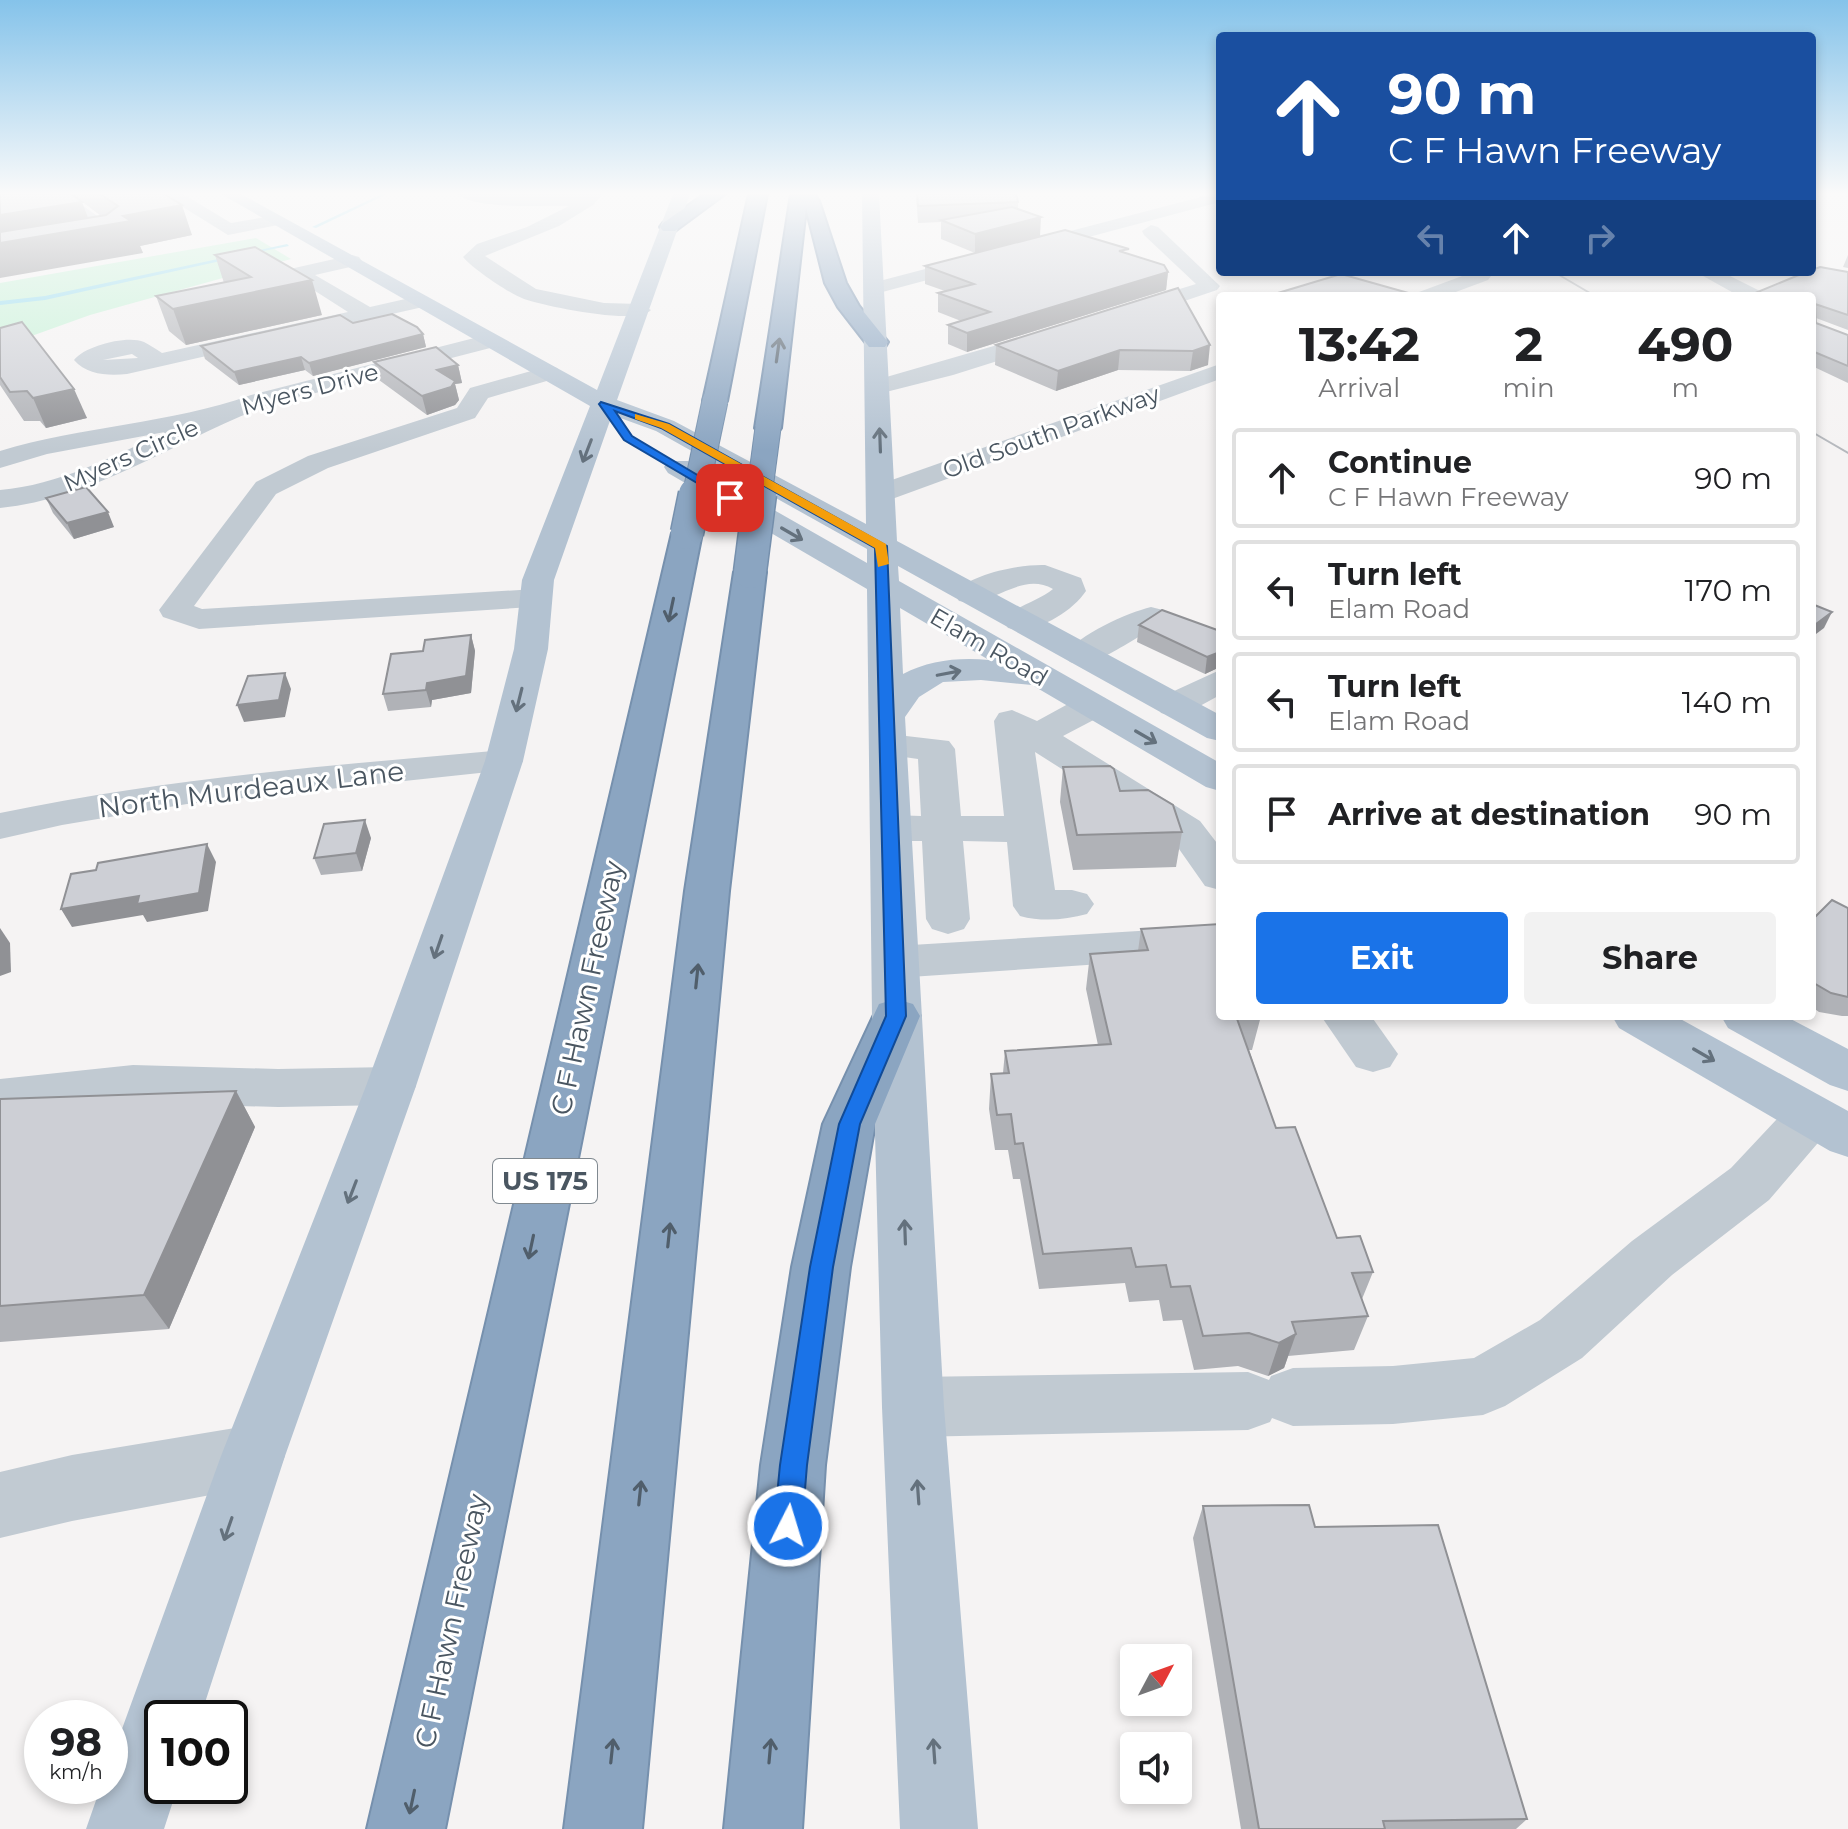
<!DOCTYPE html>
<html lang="en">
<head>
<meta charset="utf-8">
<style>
  body { margin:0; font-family:Montserrat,sans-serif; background:#f2f2f2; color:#202124; height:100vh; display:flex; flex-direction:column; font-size:30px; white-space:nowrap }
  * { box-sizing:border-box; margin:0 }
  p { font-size:26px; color:#757577 }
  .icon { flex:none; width:44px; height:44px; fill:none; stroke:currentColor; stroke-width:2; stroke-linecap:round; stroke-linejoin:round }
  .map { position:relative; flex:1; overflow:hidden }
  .panel { position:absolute; left:1216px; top:292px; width:600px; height:728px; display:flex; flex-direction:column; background:#fff; border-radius:8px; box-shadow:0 4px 12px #0003 }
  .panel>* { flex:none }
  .banner { position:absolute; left:1216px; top:32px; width:600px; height:244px; border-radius:8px; box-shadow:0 4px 12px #0003; background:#1a4fa0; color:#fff; overflow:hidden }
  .needle { width:52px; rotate:49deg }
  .buttons { position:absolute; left:1120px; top:1644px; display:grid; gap:16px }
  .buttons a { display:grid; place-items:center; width:72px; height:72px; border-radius:8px; background:#fff; box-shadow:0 4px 12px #0003; font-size:40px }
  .speed { position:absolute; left:24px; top:1700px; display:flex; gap:16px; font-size:40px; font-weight:700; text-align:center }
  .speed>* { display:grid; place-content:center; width:104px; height:104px; border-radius:50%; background:#fff; box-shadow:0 4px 12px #0003; line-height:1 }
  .speed small { font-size:20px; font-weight:400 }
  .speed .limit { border:4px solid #111; border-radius:12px; background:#fff; color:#111 }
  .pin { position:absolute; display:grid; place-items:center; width:68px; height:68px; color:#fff; margin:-34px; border-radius:16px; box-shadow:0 4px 12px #0006 }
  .me { position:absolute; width:88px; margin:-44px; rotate:5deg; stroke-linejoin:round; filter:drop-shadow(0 0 6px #0008) }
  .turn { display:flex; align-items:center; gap:28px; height:168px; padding:0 40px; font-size:36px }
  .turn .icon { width:104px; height:104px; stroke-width:2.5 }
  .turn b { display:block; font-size:56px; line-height:68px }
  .lanes { display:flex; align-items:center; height:76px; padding:0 40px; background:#0003; justify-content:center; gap:40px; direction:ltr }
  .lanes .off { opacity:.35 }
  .eta { display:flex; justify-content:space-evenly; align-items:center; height:136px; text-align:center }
  .eta b { font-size:48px; font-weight:700; line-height:56px }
  .button { display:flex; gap:16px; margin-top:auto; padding:16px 40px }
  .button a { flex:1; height:92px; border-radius:8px; background:#1a73e8; color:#fff; font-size:32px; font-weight:700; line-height:92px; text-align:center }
  .button a+a { background:#f2f2f2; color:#202124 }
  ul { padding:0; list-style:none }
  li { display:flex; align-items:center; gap:24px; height:100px; margin:0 16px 12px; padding:0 24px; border:4px solid #e0e0e0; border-radius:8px }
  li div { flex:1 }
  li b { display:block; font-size:30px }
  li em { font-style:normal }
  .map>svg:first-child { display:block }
  .green { fill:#c3f1d5 }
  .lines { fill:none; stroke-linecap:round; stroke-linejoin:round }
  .stream { fill:#90daee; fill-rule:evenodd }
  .highway-casing { stroke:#7690ad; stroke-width:4 }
  .minor { fill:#c1cad2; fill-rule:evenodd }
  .major { fill:#b3c2d1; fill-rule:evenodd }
  .highway { fill:#8ba5c1; fill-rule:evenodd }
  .tram { stroke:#b5b8bd; stroke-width:2 }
  .highway-bridge-far1-casing { stroke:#7690ad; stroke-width:27; stroke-linecap:butt }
  .highway-bridge-casing { stroke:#7690ad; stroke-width:35; stroke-linecap:butt }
  .highway-bridge-far1 { stroke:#8ba5c1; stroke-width:25 }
  .highway-bridge { stroke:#8ba5c1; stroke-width:32 }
  .wall { fill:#b0b2b7 }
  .shaded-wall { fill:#909195 }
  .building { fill:#cdcfd5; stroke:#909195; stroke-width:2 }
  .oneway { stroke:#505e6b }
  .oneway2 { stroke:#64717d }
  .route { fill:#1a73e8; stroke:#114b97; stroke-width:2 }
  .slow { fill:#f59e0b }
  .labels { text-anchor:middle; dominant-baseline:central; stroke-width:6; stroke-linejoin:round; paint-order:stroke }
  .far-street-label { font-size:24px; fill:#4a5661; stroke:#fff }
  .shield { fill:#fff; stroke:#808990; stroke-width:2 }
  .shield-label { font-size:26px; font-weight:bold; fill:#4a5661 }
  .street-label { font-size:28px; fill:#4a5661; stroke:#fff }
</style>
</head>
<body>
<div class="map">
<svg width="1848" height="1829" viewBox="0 0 1848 1829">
  <rect width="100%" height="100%" fill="#f5f3f3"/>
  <!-- green -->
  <path class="green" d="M256 238 291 259 90 315 12 343 0 350V283Z"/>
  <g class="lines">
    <!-- stream -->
    <g class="stream">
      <path d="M382 194H387L316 228 312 227Z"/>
      <path d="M287 244 289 246 248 254 246 253Z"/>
      <path d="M232 256 234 258 45 300 0 305V301L45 296Z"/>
    </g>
    <!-- highway casing -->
    <g class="highway-casing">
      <g id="highway">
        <path d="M705 194H725L675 231H663L660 227 663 223Z"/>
        <path d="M749 194H767L727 401 724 406H706L703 401Z"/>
        <path d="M791 194H814L819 201 846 283 859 306 888 342 885 347H869L838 307 825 283 806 208 781 428 777 433H759L755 428Z"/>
        <path d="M687 524 698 527 702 533 445 1829H367L672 533 676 527Z"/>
        <path d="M750 563 761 565 766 572 729 891 642 1829H564L685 891 734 572 739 565Z"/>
        <path d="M896 999 913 1004 920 1016 875 1124 850 1267 825 1465 802 1829H724L761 1465 792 1267 823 1124 879 1004Z"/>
      </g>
    </g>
    <!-- minor -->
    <g class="minor">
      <path d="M48 194H67L126 237 117 243 0 264V252L101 234Z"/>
      <path d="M162 194H183L231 223 277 215 286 220 283 224 228 235Z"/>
      <path d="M457 194H603L593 205 559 226 485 256 536 289 604 303 640 304 651 310C637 326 545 306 524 299 510 294 473 269 463 257L477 244 527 227 569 206C543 205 476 210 457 194Z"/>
      <path d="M1212 194H1220V202L875 294 865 288 868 284Z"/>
      <path d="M1151 225 1158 227 1220 286 1217 290 1134 318H1118L1115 313 1118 308 1196 284 1144 235 1142 231Z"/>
      <path d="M352 255 359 257 362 261 359 265 315 275 370 307 423 295 434 301 423 307 127 374C109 376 87 375 74 360 85 346 127 335 144 342 150 345 156 349 162 353L348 312 287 273 290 269ZM132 354 138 358 103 360Z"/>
      <path d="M1473 272H1488L1491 276 1488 280 1445 296H1416L1419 292Z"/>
      <path d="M1696 272H1722L1762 292 1765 296H1739Z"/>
      <path d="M1053 329 1061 331 1064 336 1061 341 953 375 878 394 869 392 866 387 869 382Z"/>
      <path d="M490 334 498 336 501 341 498 346 269 405C179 438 98 498 0 508V490C59 485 112 457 165 432L47 454 0 468V451C82 426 170 424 251 395Z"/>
      <path d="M1220 364V379L892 499 882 501 872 499 868 493 872 487Z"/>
      <path d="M549 366 557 368 561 373 557 378 488 398 475 418 328 468 276 494 194 606 202 609 536 589 547 592 552 599 547 606 199 629 163 617 159 610 256 482 308 456 457 408 470 388Z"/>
      <path d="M1045 565 1081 578 1086 591C1071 613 1034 635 1008 628L1003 621C1014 606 1039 601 1053 589 1020 570 992 609 959 601L954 594C968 574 1021 564 1045 565Z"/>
      <path d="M1151 607 1163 610 1167 617C1163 624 1099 661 1089 664 1082 666 1077 664 1070 662L1065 655C1079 634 1127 613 1151 607Z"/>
      <path d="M1220 670V695L1187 713 1174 716 1161 713 1156 705 1161 697Z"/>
      <path d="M1092 695 1105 698 1110 706 1105 714 1063 736 1200 821 1220 847V890L1205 886 1172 839 1035 752 1055 890H1072L1087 894 1094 904 1087 914C1065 920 1042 922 1020 916L1013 906 1007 842 963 841 970 919 964 929 948 934 932 929 926 919 922 841H891L877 837 871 828 877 819 891 815 921 816 918 759 876 753 870 745 876 737 889 734 949 741 955 749 961 816H1004L994 721 999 713 1012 710 1037 721 1079 698Z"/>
      <path d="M504 750 518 753 523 761 518 769 187 804 62 825 0 839V813C166 778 335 765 504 750Z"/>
      <path d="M1220 926V956L895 978 879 973 872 962 879 951 895 946Z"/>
      <path d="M1321 1016H1371L1398 1054 1390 1067 1373 1072 1356 1067Z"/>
      <path d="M133 1065 278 1069 391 1067 409 1072 416 1086 409 1100 391 1105 278 1107 133 1103 0 1119V1079Z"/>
      <path d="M1811 1096 1829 1102 1837 1116 1829 1130 1769 1200 1672 1275 1582 1358 1505 1406 1483 1415 1393 1424 1293 1426 1272 1418 1270 1422 1248 1430 913 1437 891 1428 882 1407 891 1386 913 1377 1248 1372 1269 1380 1271 1376 1293 1368 1393 1366 1474 1358 1540 1320 1632 1241 1731 1168 1793 1102Z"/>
      <path d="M253 1425 276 1434 285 1456 276 1478 253 1487 72 1521 0 1538V1472L72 1455Z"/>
    </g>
    <!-- major -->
    <g class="major">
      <path d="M221 194H241L597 390 673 194H690L617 400 674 421 866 524 862 194H879L897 541 1220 715V741L1207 738 898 566 899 581 1220 763V791L1206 787 1032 685 981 680 943 682 919 697 905 717 944 1407 978 1829H900L882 1407 872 1016 867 589 668 473 664 467 668 461H688L867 563V549L656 431 612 415 554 580 548 649 523 761 416 1086 285 1456 200 1718H162V1786H178L164 1829H86L101 1786H110V1762L221 1456 366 1086 485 761 514 649 522 580 590 406ZM900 608 989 660C960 657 929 660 903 674Z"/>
      <path d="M1612 1016H1675L1848 1111V1157L1830 1151 1619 1028Z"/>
      <path d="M1721 1016H1785L1848 1049V1091L1830 1085 1728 1028Z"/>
    </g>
    <!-- highway -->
    <use href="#highway" class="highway"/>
    <!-- tram -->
    <g class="tram">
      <path d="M1554 272 1595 296"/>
      <path d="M1812 432 1848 453"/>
    </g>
    <!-- highway-bridge-far1 casing -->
    <g class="highway-bridge-far1-casing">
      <g id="highway-bridge-far1">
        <path d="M695 496 715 401"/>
        <path d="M759 496 768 428"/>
      </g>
    </g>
    <!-- highway-bridge casing -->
    <g class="highway-bridge-casing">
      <g id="highway-bridge">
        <path d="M687 533 695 494"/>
        <path d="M750 572 760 494"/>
      </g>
    </g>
    <!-- highway-bridge-far1 -->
    <use href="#highway-bridge-far1" class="highway-bridge-far1"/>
    <!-- highway-bridge -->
    <use href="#highway-bridge" class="highway-bridge"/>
  </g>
  <!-- wall -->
  <g class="wall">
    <path d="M72 194H164L192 235 140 246 143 253 88 218 101 216Z"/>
    <path d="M916 194 1018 202V209L975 253 941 239V222L918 223Z"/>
    <path d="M1128 254 1168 272 1166 290 967 352 948 344V325L961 321 938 312V293L945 291 925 284V266Z"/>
    <path d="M215 255 322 315 186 345 169 331 156 296 224 283Z"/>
    <path d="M1848 255V268L1843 267Z"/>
    <path d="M1848 272V330L1816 318V323L1848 335V383L1812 366V296Z"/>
    <path d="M1178 288 1208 365 1190 371 1118 370 1056 391 995 365 996 345Z"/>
    <path d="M353 323 423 334 426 347 313 376 305 370 239 385 205 359 201 346Z"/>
    <path d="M0 328 87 418 46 428 40 421H24L0 385Z"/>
    <path d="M374 362 458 365 462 383 455 384 459 400 455 405 427 415 379 380Z"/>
    <path d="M46 498 114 527 74 539 53 513Z"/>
    <path d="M1139 625 1220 631V667L1205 674 1137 642Z"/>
    <path d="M471 635 475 651 471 693 432 700 431 707 388 711 383 694 423 651Z"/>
    <path d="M1063 767 1120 791 1182 832 1176 867 1073 870 1060 802Z"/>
    <path d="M371 838 362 871 321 875 314 858Z"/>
    <path d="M1848 908V1016H1842L1819 1012 1812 1007V920Z"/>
    <path d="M1141 929 1220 1016H1261L1252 1050H1249L1276 1128 1337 1238 1373 1272 1362 1299 1368 1316 1354 1350 1288 1356 1284 1368 1268 1376 1238 1366 1194 1370 1182 1320 1163 1321 1159 1300 1129 1302 1125 1283 1039 1289 1020 1179H1013L1008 1150H995L989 1109 991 1074 1003 1073 1005 1051 1098 1045 1086 989 1090 954 1138 951Z"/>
    <path d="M236 1091 255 1127 169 1329 0 1342V1099Z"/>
    <path d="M1203 1506 1315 1527 1527 1819 1516 1829H1241L1193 1538Z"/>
  </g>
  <!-- shaded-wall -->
  <g class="shaded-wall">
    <path d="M82 202 92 228 123 216 182 205 192 235 140 246 143 253 0 278V215Z"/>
    <path d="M1041 217 1040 236 975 253V234Z"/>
    <path d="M1168 272 1166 290 967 352V333Z"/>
    <path d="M312 280 322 315 186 345 173 309Z"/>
    <path d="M423 334 426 347 313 376 309 363Z"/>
    <path d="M1210 345 1208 365 1190 371 1193 351Z"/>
    <path d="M1120 350 1118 370 1056 391 1058 371Z"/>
    <path d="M301 357 305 370 239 385 234 372Z"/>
    <path d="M458 365 462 383 455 384 459 400 455 405 427 415 422 396 437 370Z"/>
    <path d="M74 389 87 418 46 428 33 398Z"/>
    <path d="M108 512 114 527 74 539 67 523Z"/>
    <path d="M1832 612 1824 628 1812 637V627Z"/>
    <path d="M471 635 475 651 471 693 432 700 431 707 426 690 427 683Z"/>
    <path d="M1220 652V667L1205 674 1207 657Z"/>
    <path d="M285 673 291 689 285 717 244 722 237 705Z"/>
    <path d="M365 820 371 838 362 871 356 853Z"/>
    <path d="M207 844 216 862 208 911 147 922 143 915 72 927 61 909Z"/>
    <path d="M0 928 10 943 11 972 0 976Z"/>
    <path d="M236 1091 255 1127 169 1329 144 1295Z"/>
    <path d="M1296 1334 1284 1368 1268 1376 1279 1343Z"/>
  </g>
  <!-- building -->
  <g class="building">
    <path d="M0 194H71L82 202 0 215Z"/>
    <path d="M100 194H164L182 205 123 216 131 221 0 243V232L106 215 118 206Z"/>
    <path d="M917 194H1016L1018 202 918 206Z"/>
    <path d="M1012 207 1041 217 975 234 941 220Z"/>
    <path d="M1065 230 1129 249 1119 251 1164 265 1168 272 967 333 948 325 990 312 938 293 974 284 925 266Z"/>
    <path d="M255 247 312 280 173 309 156 296 251 277 215 255Z"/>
    <path d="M1820 267 1848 272V315L1815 304 1816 323 1848 335V366L1812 351V296H1748L1806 272H1812V270Z"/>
    <path d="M1341 274 1419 296H1268Z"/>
    <path d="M1178 288 1210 345 1193 351 1120 350 1058 371 996 345Z"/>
    <path d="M392 314 417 327 423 334 309 363 301 357 234 372 201 346 340 315 353 323Z"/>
    <path d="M22 322 74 389 33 398 27 391 10 392 0 377V328Z"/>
    <path d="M436 347 458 365 437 370 455 381 451 387 422 396 374 362Z"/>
    <path d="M86 487 108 512 67 523 46 498Z"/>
    <path d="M1812 604 1832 612 1812 627Z"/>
    <path d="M1162 610 1220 631V652L1207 657 1139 625Z"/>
    <path d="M471 635 466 676 427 683 426 690 383 694 391 654 423 651 425 640Z"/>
    <path d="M285 673 279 700 237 705 248 676Z"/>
    <path d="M1110 766 1114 769 1120 791 1148 790 1173 805 1182 832 1077 835 1063 767Z"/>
    <path d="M365 820 356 853 314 858 324 824Z"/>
    <path d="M207 844 199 893 137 904 139 896 61 909 71 874 96 870 98 863Z"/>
    <path d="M1832 900 1848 908V997L1831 993 1812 982V920Z"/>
    <path d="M1220 924V1016H1242H1236L1276 1128 1295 1127 1337 1238 1360 1236 1373 1272 1352 1273 1368 1316 1292 1322 1296 1334 1279 1343 1249 1333 1203 1336 1190 1286 1171 1287 1166 1265 1136 1267 1131 1248 1043 1254 1023 1143 1015 1144 1011 1114 997 1115 991 1074 1009 1073 1005 1051 1111 1044 1090 954 1148 950 1141 929Z"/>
    <path d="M236 1091 144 1295 0 1306V1099Z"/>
    <path d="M1309 1505 1315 1527 1438 1525 1527 1819 1383 1821 1385 1829H1259L1203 1506Z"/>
  </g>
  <!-- one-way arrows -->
  <defs><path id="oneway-shaft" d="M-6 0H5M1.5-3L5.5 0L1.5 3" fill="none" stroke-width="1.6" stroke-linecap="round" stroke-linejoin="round" transform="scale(2)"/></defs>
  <g class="oneway">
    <use href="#oneway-shaft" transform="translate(778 350) rotate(-82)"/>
    <use href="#oneway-shaft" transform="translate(671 610) rotate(102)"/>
    <use href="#oneway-shaft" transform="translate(697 976) rotate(-84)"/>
    <use href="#oneway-shaft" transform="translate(669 1235) rotate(-84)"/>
    <use href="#oneway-shaft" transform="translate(531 1247) rotate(102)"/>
    <use href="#oneway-shaft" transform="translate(640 1493) rotate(-84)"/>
    <use href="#oneway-shaft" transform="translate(612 1751) rotate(-84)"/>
    <use href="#oneway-shaft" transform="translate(770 1751) rotate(-85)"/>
    <use href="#oneway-shaft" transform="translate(412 1802) rotate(102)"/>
  </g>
  <g class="oneway2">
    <use href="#oneway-shaft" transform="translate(880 440) rotate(-92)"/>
    <use href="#oneway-shaft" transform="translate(587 451) rotate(111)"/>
    <use href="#oneway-shaft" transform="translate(792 534) rotate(30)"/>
    <use href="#oneway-shaft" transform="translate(949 673) rotate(-11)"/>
    <use href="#oneway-shaft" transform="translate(519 700) rotate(104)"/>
    <use href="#oneway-shaft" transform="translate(1146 737) rotate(30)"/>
    <use href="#oneway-shaft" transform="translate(438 947) rotate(109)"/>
    <use href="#oneway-shaft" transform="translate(1704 1055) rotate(30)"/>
    <use href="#oneway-shaft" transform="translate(352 1192) rotate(111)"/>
    <use href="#oneway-shaft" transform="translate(905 1232) rotate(-92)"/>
    <use href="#oneway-shaft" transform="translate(918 1492) rotate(-94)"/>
    <use href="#oneway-shaft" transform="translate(228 1529) rotate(109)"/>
    <use href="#oneway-shaft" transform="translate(934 1751) rotate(-94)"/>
  </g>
  <!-- sky -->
  <linearGradient id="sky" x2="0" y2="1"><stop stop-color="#85c3ea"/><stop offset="0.43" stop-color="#fafafa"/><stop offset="1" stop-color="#fafafa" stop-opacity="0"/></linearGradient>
  <rect width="1848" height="450" fill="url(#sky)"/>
  <!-- route -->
  <path class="route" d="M601 402 669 424 887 546 906 1016 860 1124 833 1267 807 1465 802 1526 798 1536 788 1540 778 1536 774 1526 780 1465 810 1267 839 1124 886 1016 875 548 661 428 615 411 632 436 736 498 726 500 624 440 599 404Z"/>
  <!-- slow -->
  <path class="slow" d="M635 414 669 424 886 544 889 564 878 567 875 548 661 428 635 419Z"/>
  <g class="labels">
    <!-- far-street labels -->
    <g class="far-street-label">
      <text transform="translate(310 389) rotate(-15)">Myers Drive</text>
      <text transform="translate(1051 432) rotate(-20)">Old South Parkway</text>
      <text transform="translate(131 455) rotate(-24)">Myers Circle</text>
      <text transform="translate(989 647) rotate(30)">Elam Road</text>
    </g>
    <!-- shield labels -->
    <rect class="shield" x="493" y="1159" width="104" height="44" rx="6"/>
    <g class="shield-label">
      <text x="545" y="1181">US 175</text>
    </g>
    <!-- street labels -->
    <g class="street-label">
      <text transform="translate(251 789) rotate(-7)">North Murdeaux Lane</text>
      <text transform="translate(587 988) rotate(-78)">C F Hawn Freeway</text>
      <text transform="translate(451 1621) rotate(-78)">C F Hawn Freeway</text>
    </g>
  </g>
</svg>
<div class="buttons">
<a><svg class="needle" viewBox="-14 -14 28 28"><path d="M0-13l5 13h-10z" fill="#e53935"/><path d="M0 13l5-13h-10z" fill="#757577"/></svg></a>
<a><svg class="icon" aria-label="sound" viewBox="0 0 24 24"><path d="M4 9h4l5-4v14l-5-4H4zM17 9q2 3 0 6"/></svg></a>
</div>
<div class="speed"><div>98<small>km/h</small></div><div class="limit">100</div></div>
<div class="pin" style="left:730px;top:498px;background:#d93025"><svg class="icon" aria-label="arrive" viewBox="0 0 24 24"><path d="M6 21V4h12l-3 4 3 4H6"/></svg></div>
<svg class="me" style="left:788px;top:1526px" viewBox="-20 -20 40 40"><circle r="17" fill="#1a73e8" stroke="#fff" stroke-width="3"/><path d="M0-11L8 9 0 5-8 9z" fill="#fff"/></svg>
<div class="banner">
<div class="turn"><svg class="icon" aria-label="ahead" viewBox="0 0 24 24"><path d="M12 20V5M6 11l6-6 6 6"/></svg><div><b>90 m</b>C F Hawn Freeway</div></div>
<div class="lanes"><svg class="icon off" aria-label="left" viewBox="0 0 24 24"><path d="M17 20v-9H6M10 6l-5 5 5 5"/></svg><svg class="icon" aria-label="ahead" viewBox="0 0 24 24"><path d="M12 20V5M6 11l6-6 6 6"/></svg><svg class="icon off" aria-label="right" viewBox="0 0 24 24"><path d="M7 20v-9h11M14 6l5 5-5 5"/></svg></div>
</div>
<section class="panel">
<div class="eta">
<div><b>13:42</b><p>Arrival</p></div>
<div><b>2</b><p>min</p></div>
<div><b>490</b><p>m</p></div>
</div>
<ul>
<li><svg class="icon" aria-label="ahead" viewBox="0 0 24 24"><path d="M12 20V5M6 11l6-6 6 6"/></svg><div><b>Continue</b><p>C F Hawn Freeway</p></div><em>90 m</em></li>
<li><svg class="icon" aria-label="left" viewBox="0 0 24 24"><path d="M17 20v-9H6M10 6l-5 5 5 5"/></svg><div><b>Turn left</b><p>Elam Road</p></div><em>170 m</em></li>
<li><svg class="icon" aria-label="left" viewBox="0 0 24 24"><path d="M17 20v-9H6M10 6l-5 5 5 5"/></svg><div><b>Turn left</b><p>Elam Road</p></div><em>140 m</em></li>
<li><svg class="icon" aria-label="arrive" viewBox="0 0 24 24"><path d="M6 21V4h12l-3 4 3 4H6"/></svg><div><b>Arrive at destination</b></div><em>90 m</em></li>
</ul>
<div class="button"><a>Exit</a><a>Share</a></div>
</section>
</div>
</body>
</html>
